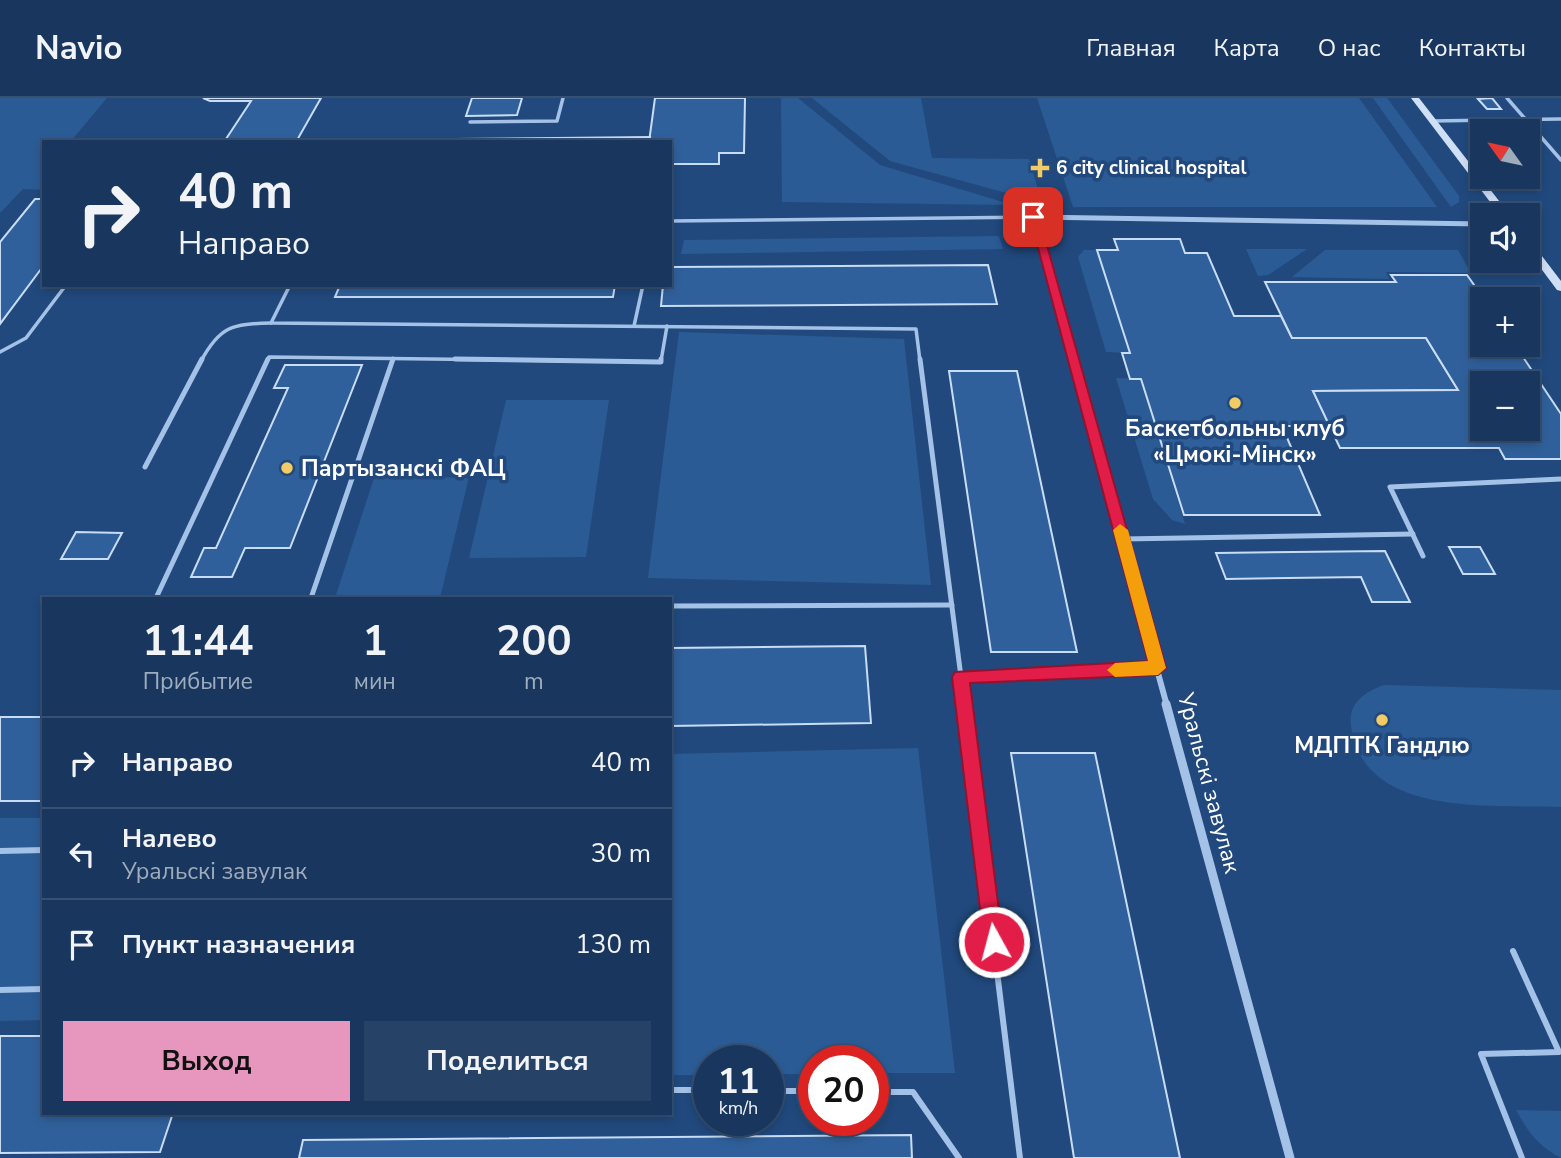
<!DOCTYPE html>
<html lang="ru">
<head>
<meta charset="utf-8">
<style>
  body { margin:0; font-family:"Nunito Sans",sans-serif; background:#264267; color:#f1f3f6; height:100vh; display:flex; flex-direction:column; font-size:26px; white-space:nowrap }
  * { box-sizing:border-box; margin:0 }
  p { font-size:23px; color:#9facbc }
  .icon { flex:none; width:38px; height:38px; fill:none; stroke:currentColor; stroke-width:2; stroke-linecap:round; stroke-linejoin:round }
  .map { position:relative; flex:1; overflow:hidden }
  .side { position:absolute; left:42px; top:499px; width:630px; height:518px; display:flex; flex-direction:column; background:#19375e; border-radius:0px; box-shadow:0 4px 10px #0003,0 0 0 2px #375173 }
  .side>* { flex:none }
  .guide { position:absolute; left:42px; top:42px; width:630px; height:147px; border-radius:0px; box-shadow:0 4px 10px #0003,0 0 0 2px #375173; background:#19375e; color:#f1f3f6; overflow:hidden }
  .needle { width:46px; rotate:303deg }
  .controls { position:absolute; left:1470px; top:21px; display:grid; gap:14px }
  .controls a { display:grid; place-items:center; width:70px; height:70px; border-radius:0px; background:#19375e; box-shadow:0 4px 10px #0003,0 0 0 2px #375173; font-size:35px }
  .speed { position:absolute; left:693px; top:947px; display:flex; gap:14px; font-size:35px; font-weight:700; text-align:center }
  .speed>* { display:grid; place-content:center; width:91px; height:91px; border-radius:50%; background:#19375e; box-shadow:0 4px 10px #0003,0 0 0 2px #375173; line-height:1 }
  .speed small { font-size:18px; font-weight:400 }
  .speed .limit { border:10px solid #d22; background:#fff; color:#111 }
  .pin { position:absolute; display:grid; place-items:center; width:60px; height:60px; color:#fff; margin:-30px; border-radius:14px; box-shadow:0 4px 10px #0006 }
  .me { position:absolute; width:77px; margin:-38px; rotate:353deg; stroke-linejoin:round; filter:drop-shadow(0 0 5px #0008) }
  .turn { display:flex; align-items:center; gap:24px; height:147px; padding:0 21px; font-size:32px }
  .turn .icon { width:91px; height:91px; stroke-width:2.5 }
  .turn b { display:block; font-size:49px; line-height:60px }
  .eta { display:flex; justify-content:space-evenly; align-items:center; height:119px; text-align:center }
  .eta b { font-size:42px; font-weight:700; line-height:49px }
  .action { display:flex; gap:14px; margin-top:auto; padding:14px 21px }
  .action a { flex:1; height:80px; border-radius:0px; background:#e797bd; color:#111; font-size:28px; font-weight:700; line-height:80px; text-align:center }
  .action a+a { background:#264267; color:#f1f3f6 }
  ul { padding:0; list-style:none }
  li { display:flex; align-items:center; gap:21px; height:91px; padding:0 21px; border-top:2px solid #375173 }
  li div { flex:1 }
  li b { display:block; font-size:26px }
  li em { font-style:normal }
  header { display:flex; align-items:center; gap:42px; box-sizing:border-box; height:98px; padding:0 35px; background:#19375e; border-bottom:2px solid #375173 }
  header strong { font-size:33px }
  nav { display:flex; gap:38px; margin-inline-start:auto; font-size:24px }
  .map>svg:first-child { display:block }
  .green { fill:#2b5b95 }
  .building { fill:#30609b; stroke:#c8dcf5; stroke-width:2; fill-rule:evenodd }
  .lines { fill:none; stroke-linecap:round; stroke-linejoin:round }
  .lane-far2 { stroke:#a4c2e7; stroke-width:3.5 }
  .lane-far1 { stroke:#a4c2e7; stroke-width:5 }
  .lane { stroke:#a4c2e7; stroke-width:6 }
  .street-far2 { stroke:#a4c2e7; stroke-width:5 }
  .street-far1 { stroke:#a4c2e7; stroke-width:6 }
  .street { stroke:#a4c2e7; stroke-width:9 }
  .secondary { fill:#cfdff6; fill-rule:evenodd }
  .route { fill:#e11d48; stroke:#92132f; stroke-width:2 }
  .slow { fill:#f59e0b }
  .poi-dot { fill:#f3cb66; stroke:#21497d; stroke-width:2.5 }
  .labels { text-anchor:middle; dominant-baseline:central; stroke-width:7; stroke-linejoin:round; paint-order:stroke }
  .far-poi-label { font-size:19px; font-weight:bold; fill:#fff; stroke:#21497d; text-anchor:start }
  .poi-label { font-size:23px; font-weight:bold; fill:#fff; stroke:#21497d }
  .street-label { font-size:23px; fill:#fff; stroke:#21497d }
</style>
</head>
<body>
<header>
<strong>Navio</strong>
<nav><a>Главная</a><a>Карта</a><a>О нас</a><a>Контакты</a></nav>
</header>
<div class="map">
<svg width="1561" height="1060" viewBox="0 0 1561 1060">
  <rect width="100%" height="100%" fill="#21497d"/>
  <!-- green -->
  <g class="green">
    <path d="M0 0H107L70 44H44V92L23 91 0 115Z"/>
    <path d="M781 0H798L880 67 1013 107 782 104Z"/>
    <path d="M812 0H921L932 60 1029 61 1042 105 890 63Z"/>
    <path d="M1037 0H1359L1437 109H1073Z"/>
    <path d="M1373 0H1387L1459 98V104L1451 109Z"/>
    <path d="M999 138 1003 151 681 156 684 142Z"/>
    <path d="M1246 151H1307L1268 177 1258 178Z"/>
    <path d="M1084 152H1097L1130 255 1106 254 1078 159Z"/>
    <path d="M1325 152H1458L1471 175 1386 174 1389 181 1292 179Z"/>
    <path d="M679 234 904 241 931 487 648 480Z"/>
    <path d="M1116 280 1141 281 1185 426 1172 422 1153 401Z"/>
    <path d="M506 302H609L586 459 469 460Z"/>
    <path d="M469 379 440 500H335L374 380Z"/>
    <path d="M1384 587 1561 592V709C1494 706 1363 721 1351 628 1348 604 1365 594 1384 587Z"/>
    <path d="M918 650 955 975H873V962H814V976H768V962H709V977H670V656Z"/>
    <path d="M0 720H44V922L0 923Z"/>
    <path d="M1516 1012 1561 1013V1060C1538 1048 1528 1034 1516 1012Z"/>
  </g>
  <!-- building -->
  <g class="building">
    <path d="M203 0H321L296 44H224L251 3H210Z"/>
    <path d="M472 0H522L517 17 466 18Z"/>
    <path d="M655 0H745L744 55H719V66H670V44H649Z"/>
    <path d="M1492 0 1501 11H1487L1478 1Z"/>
    <path d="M650 39 649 44H456L457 41Z"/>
    <path d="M35 101H44V167L0 226V144Z"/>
    <path d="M1114 141H1180L1185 155H1207L1234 218H1281L1292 240H1426L1458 292 1313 293 1330 328H1282L1320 417H1184L1141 281H1130L1122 255H1130L1097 152H1118Z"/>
    <path d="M988 167 997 206 661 208 663 187H670V169Z"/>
    <path d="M1391 177H1467L1484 201 1482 247H1515L1561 316V361H1505L1499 350H1340L1313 293 1458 292 1426 240H1292L1265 184H1396ZM1482 285H1528V331H1482Z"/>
    <path d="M340 187H615L613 199H335Z"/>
    <path d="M285 267H362L290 450H245L232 479H191L204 450H216L288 290H274Z"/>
    <path d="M949 273H1017L1077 554H991Z"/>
    <path d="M76 434 122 435 108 461H61Z"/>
    <path d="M1449 449H1480L1495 476H1463Z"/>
    <path d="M1385 453 1410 504H1372L1361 479 1226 481 1216 455Z"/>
    <path d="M865 548 871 625 670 628V550Z"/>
    <rect x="0" y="619" width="44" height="84"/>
    <path d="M1011 655H1095L1180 1060H1074Z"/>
    <path d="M0 938H44V1015H173L160 1054 0 1055Z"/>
    <path d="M911 1037 912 1060H299L303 1042Z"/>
  </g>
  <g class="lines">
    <!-- lane-far2 -->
    <g class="lane-far2">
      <path d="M1507 0 1561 62"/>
      <path d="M1432 23 1561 21"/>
      <path d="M470 24 557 23 563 0"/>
      <path d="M670 123 1033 119"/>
      <path d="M290 187 271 225 916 231 920 263"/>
      <path d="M634 228 643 187"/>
      <path d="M0 254 26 240 66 187"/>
      <path d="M201 263C220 228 232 226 271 225"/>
      <path d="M267 263 269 259 592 263"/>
      <path d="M661 263 667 228"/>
    </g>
    <!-- lane-far1 -->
    <g class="lane-far1">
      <path d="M455 261 661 264V261"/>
      <path d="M920 261 961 579 1158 570"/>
      <path d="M145 369 202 261"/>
      <path d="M1123 441 1413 436"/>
      <path d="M1423 458 1390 389 1561 381"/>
      <path d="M156 500 268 261"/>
      <path d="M311 500 393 261"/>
      <path d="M670 508 952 507"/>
      <path d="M961 579 965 608"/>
    </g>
    <!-- lane -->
    <g class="lane">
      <path d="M964 606 1020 1060"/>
      <path d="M0 753 44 752"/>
      <path d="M1513 853 1559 954 1481 956 1522 1060"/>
      <path d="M0 892 44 891"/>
      <path d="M670 992H709"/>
      <path d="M768 993H814"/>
      <path d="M873 994H913L959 1060"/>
    </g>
    <!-- street-far2 -->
    <path class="street-far2" d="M1072 263 1033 119 1482 126"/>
    <!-- street-far1 -->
    <path class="street-far1" d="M1072 261 1167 608"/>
    <!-- street -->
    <path class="street" d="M1166 606 1290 1060"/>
    <!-- secondary -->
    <g class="secondary">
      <path d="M1411 0H1419L1510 117H1500Z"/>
      <path d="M1528 144 1532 145 1561 183V193L1557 192 1528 153Z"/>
    </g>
  </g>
  <!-- route -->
  <path class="route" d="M1029 116 1039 119 1166 570 1158 577 970 585 1003 844 1001 851 994 854 987 851 984 844 952 579 955 574 1148 563Z"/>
  <!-- slow -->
  <path class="slow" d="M1120 426 1128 432 1166 570 1158 577 1115 579 1107 572 1115 565 1148 563 1113 432Z"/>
  <!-- markers -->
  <g class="poi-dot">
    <path d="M1036.5 59.5h7v7h7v7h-7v7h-7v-7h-7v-7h7z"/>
    <circle cx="1235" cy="305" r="7"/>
    <circle cx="287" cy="370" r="7"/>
    <circle cx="1382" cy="622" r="7"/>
  </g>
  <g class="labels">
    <!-- far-poi labels -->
    <g class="far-poi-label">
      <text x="1056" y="70">6 city clinical hospital</text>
    </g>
    <!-- poi labels -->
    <g class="poi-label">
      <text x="1235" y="330">Баскетбольны клуб<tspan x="1235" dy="26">«Цмокі-Мінск»</tspan></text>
      <text x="301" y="370" text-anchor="start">Партызанскі ФАЦ</text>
      <text x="1382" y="647">МДПТК Гандлю</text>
    </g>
    <!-- street labels -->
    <g class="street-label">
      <text transform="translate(1209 685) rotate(75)">Уральскі завулак</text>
    </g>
  </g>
</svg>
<div class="controls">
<a><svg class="needle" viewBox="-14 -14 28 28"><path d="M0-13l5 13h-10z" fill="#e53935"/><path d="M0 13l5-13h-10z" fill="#9facbc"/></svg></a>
<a><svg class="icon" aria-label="sound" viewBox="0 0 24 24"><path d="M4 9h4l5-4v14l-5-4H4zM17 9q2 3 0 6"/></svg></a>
<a>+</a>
<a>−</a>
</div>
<div class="speed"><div>11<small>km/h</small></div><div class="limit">20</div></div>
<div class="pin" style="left:1033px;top:119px;background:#d93025"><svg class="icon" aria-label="arrive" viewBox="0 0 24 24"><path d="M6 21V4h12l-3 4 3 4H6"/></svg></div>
<svg class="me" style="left:994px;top:844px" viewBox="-20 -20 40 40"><circle r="17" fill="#e11d48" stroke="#fff" stroke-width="3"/><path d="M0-11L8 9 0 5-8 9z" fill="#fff"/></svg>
<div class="guide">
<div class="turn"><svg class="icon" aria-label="right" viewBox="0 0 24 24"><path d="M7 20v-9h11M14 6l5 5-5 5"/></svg><div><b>40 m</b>Направо</div></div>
</div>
<section class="side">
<div class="eta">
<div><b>11:44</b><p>Прибытие</p></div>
<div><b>1</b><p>мин</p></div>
<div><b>200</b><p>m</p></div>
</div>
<ul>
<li><svg class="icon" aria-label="right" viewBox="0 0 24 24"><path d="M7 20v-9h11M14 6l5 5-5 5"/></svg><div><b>Направо</b></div><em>40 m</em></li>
<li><svg class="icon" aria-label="left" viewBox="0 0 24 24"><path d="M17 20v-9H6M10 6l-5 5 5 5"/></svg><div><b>Налево</b><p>Уральскі завулак</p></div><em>30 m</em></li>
<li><svg class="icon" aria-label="arrive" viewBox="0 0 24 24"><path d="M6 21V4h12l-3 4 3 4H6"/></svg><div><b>Пункт назначения</b></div><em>130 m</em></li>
</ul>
<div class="action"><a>Выход</a><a>Поделиться</a></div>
</section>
</div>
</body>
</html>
